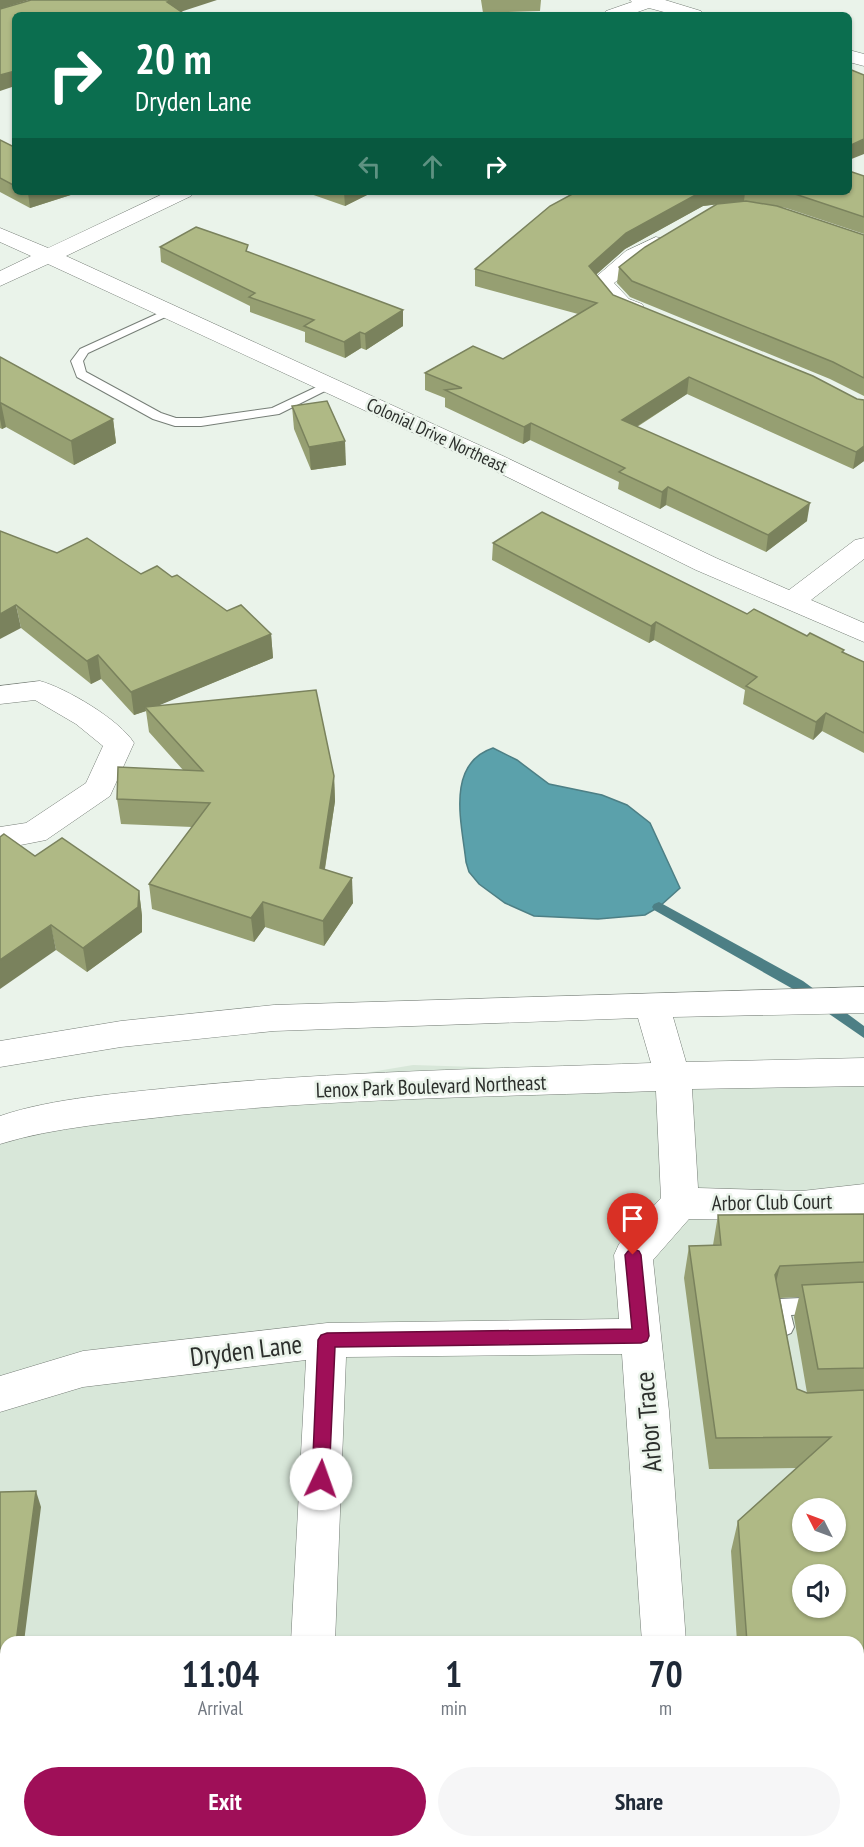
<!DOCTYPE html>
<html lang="en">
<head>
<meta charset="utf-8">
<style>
  body { margin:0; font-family:"PT Sans Narrow",sans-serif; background:#f6f6f7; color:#1f2937; height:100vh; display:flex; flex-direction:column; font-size:22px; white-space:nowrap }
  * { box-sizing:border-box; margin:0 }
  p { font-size:20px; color:#747a83 }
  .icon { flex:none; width:33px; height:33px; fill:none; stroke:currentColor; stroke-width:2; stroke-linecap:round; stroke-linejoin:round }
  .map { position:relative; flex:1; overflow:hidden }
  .side { position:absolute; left:0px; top:1636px; width:864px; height:212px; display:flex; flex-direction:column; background:#fff; border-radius:18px 18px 0 0; box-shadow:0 2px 4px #0004 }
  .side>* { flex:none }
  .top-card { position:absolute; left:12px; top:12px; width:840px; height:183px; border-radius:9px; box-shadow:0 2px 4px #0004; background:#0b6e4f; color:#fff; overflow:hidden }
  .needle { width:39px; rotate:312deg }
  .fabs { position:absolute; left:792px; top:1498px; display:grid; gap:12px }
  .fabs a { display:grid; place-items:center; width:54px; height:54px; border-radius:50%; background:#fff; box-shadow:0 2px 4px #0004; font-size:30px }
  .pin { position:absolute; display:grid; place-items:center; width:51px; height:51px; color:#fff; margin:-62px -26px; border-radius:50% 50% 50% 0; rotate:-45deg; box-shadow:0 0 6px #0007 }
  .pin .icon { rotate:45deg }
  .me { position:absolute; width:66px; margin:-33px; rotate:3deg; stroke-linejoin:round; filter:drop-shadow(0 0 4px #0008) }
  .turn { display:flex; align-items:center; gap:21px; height:126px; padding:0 24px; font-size:27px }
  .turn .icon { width:78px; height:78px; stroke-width:2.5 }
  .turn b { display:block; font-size:42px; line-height:51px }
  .lanes { display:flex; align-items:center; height:57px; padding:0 24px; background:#0003; justify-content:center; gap:30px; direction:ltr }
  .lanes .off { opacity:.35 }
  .eta { display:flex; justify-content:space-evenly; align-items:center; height:102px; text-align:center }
  .eta b { font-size:36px; font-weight:600; line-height:42px }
  .action { display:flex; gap:12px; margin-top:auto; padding:12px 24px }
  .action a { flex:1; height:69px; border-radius:36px; background:#9f0f58; color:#fff; font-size:24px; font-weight:600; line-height:69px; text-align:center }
  .action a+a { background:#f6f6f7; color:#1f2937 }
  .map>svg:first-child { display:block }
  .built { fill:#d8e7d9; fill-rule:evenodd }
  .water { fill:#5ba1ab; stroke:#4d7f85; stroke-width:1.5 }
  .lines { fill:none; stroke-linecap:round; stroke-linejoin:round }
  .stream { fill:#4d7f85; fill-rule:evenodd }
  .lane-casing { stroke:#767e77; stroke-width:2 }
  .street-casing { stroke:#767e77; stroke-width:1 }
  .lane { fill:#fff; fill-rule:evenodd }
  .street { fill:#fff; fill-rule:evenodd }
  .wall { fill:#969f72; fill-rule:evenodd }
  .shaded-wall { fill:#7a825d }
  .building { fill:#afb985; stroke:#7a825d; stroke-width:1.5; fill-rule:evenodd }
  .route { fill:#9f0f58; stroke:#670a39; stroke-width:1.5 }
  .labels { text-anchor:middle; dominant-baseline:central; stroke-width:5; stroke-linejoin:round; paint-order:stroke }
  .far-street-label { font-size:18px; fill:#2c2f2c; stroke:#eaf3ea }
  .street-label { font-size:21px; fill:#2c2f2c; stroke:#eaf3ea }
  .near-street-label { font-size:26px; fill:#2c2f2c; stroke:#eaf3ea }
</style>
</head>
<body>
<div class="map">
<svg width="864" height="1847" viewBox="0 0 864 1847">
  <rect width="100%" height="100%" fill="#eaf3ea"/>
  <!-- built -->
  <path class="built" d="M413 1065 814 1077 864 1072V1847H0V1134ZM802 1509H836V1542H802ZM802 1575H836V1608H802ZM6 1642H858V1842H6Z"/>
  <!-- water -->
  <path class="water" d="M493 748 517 760 549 784 602 795 627 805 650 823 680 888 659 907 645 915 598 919 534 916 505 903 479 884 469 872 466 862C462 824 445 764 493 748Z"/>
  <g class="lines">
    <!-- stream -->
    <path class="stream" d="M659 902 803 981 864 1026V1038L793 989 654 910 652 907 654 904Z"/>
    <!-- lane casing -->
    <g class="lane-casing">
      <g id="lane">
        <path d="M170 308 174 309V313L88 353 83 361 86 372 161 413 176 418H201L272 408 327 382H335L337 385 279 414 201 426H175L153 419 77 377 71 361 80 349Z"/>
        <path d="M864 1295V1311L791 1315 794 1327 791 1333 784 1336 777 1333C772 1324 768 1311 773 1301L780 1299Z"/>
      </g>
    </g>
    <!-- street casing -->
    <g class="street-casing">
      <g id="street">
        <path d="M630 0H665L701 11 704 15H675L649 8 629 15H603L606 11 632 2Z"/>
        <path d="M849 50 864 54V66L849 62Z"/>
        <path d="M167 192H194L191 196 66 256 503 456 716 558 789 590 855 540 864 538V559L811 600 864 623V642L696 570 485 466 48 264 0 286V271L31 256 0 242V228L48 248Z"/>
        <path d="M656 237 664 239 667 244 664 249 642 261 614 283 629 299 642 304 645 309 642 314C619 320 602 299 590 282L626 251Z"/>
        <path d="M40 681C66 688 120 720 134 743L110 796 46 840 0 849V827L26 823 86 783 103 746 76 724 35 700 0 704V686Z"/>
        <path d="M864 987V1013L673 1017 686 1062 864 1058V1086L692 1089 698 1188 802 1191 864 1184V1214L802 1221 689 1219 653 1260 669 1411 686 1642H642L622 1354 346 1357 335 1642H291L306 1360 83 1387 0 1412V1376L83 1351 327 1323 619 1319 614 1255 619 1244 661 1198 656 1091C497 1097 337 1098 179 1115 122 1122 54 1127 0 1144V1116C52 1098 124 1093 179 1087 336 1071 494 1069 651 1063L638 1018 274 1031 121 1047 0 1067V1041L121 1021 274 1005Z"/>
        <rect x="280" y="1842" width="48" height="5"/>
        <path d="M713 1842H764L766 1847H715Z"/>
      </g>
    </g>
    <!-- lane -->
    <use href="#lane" class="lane"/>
    <!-- street -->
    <use href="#street" class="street"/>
  </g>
  <!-- wall -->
  <g class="wall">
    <path d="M481 0H541L540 11 483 13Z"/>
    <path d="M0 140 12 146 15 145V192H80L30 208 0 192Z"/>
    <path d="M864 176V234L786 208 744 201 703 206 625 249 596 274 613 295 813 376 864 461 853 469 687 394 637 427 807 521 766 552 666 505 660 509 618 489 619 482 530 440 523 444 445 407V398L425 390V373L503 359 578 314 475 286V269L576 192H849Z"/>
    <path d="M305 192H373L345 206Z"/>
    <path d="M864 235V396L830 379 630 297 617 283 619 267Z"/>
    <path d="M160 247 403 310V326L366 350 361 348 345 358 305 342V332L250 312V306L161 262Z"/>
    <path d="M0 357 113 419 116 443 74 465 6 427 2 429 0 428Z"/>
    <path d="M292 406 346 465 311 470 294 429Z"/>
    <path d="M0 531 57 553 141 574 172 577 227 611 271 634 273 658 156 706 334 776 335 801 325 869 353 903 324 946 265 927 254 942 152 909 149 884 192 827 121 824 117 799 183 770 149 732 146 711 134 715 101 679 91 684 21 628Z"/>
    <path d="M493 543 747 614 844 650 843 652 864 662V753L822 731 813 740 743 704 745 690 654 640 649 643 492 560Z"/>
    <path d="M35 856 139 891 142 916V932L87 972 56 950Z"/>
    <path d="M864 1214V1813H859L858 1642H737L731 1551 738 1521 797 1468 709 1469 684 1278 689 1246 713 1245 718 1215ZM799 1297 794 1317 807 1393 797 1389 780 1298Z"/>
  </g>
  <!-- shaded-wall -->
  <g class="shaded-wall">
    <path d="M0 0H29L0 9Z"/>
    <path d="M173 0H217L171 15 167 2Z"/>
    <path d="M15 71V86L0 91V75Z"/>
    <path d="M864 139V154L849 160V146Z"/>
    <path d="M31 192H80L30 208 28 193Z"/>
    <path d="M344 192H373L345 206Z"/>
    <path d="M701 192H745L744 201 703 206 625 249 588 282 589 266 626 233Z"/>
    <path d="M403 310V326L366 350 365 334Z"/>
    <path d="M360 332 361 348 345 358 344 342Z"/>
    <path d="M689 377 687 394 620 437 622 420Z"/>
    <path d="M1 403 6 427 2 429 0 419V404Z"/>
    <path d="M113 419 116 443 74 465 71 441Z"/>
    <path d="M531 423 530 440 523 444 524 427Z"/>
    <path d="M345 441 346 465 311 470 309 447Z"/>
    <path d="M864 446V461L853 469 856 452Z"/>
    <path d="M668 487 666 505 660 509 662 492Z"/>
    <path d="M810 503 807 521 766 552 768 535Z"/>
    <path d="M16 605 21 628 0 639V614Z"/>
    <path d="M656 622 654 640 649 643 651 626Z"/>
    <path d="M271 634 273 658 148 710 145 707 146 711 134 715 131 692Z"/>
    <path d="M98 655 101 679 91 684 87 661Z"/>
    <path d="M826 713 822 731 813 740 816 722Z"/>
    <path d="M334 776 335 801 321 893 320 868Z"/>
    <path d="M352 878 353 903 324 946 323 921Z"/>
    <path d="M139 891 142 916V932L87 972 83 948Z"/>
    <path d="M263 902 265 927 254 942 251 918Z"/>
    <path d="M51 925 56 950 0 989V960Z"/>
    <path d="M780 1266 772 1299 775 1275Z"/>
    <path d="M36 1491 41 1507 24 1642H16Z"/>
    <path d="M208 1842H212L211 1847H207Z"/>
  </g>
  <!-- building -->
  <g class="building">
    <path d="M31 0H173L167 2 183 13 175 15H15V71L0 75V9Z"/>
    <path d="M849 69 864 75V139L849 146Z"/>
    <path d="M0 140 12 146 15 145V186L0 178Z"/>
    <path d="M849 171 864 176V217L789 192H849Z"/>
    <path d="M576 192H701L626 233 589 266 613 295 813 376 857 399 864 400V446L856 452 689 377 622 420 810 503 768 535 668 487 662 492 619 472 625 468 531 423 524 427 445 390 462 388 425 373 473 346 503 359 597 303 475 269 550 206Z"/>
    <path d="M746 201 777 206 864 235V378L833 362 632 281 619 267 645 247 717 204Z"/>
    <path d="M196 227 248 245 246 251 403 310 365 334 360 332 344 342 304 326 314 320 249 297 255 293 160 247Z"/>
    <path d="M0 357 113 419 71 441 1 403 0 404Z"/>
    <path d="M327 401 345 441 309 447 292 406Z"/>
    <path d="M542 512 747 614 754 609 807 636 810 633 844 650 842 652 864 662V733L826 713 816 722 746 686 757 677 656 622 651 626 493 543Z"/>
    <path d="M0 531 57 553 87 538 141 574 157 566 172 577 177 575 227 611 241 605 271 634 131 692 98 655 87 661 16 605 0 614Z"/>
    <path d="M316 690 334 776 320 868 352 878 323 921 263 902 251 918 149 884 210 803 117 799 118 767 203 771 145 707Z"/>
    <path d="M4 834 35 856 62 838 139 891 138 907 83 948 51 925 0 960V837Z"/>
    <path d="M864 1214V1262L780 1266 775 1275 797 1389 807 1393 864 1390V1761L863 1755H858V1642H747L738 1521 831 1437 716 1438 689 1246 721 1245 718 1215ZM802 1509H836V1542H802ZM802 1575H836V1608H802Z"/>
    <path d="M864 1282V1368L818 1369 802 1285Z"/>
    <path d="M36 1491 16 1642H6V1722L4 1735H6V1842H208L207 1847H0V1492Z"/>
  </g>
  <!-- route -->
  <path class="route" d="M633 1249 639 1251 641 1255 649 1336 647 1341 641 1343 335 1347 329 1479 327 1485 321 1487 314 1485 312 1479 318 1340 321 1335 327 1333 632 1329 625 1255 628 1251Z"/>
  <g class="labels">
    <!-- far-street labels -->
    <g class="far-street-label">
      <text transform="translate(437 435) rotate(25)">Colonial Drive Northeast</text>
    </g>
    <!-- street labels -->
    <g class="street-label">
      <text transform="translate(431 1086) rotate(-2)">Lenox Park Boulevard Northeast</text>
      <text transform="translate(772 1202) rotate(-1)">Arbor Club Court</text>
    </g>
    <!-- near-street labels -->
    <g class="near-street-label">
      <text transform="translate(246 1350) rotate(-7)">Dryden Lane</text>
      <text transform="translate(648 1422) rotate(-95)">Arbor Trace</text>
    </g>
  </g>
</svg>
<div class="fabs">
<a><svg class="needle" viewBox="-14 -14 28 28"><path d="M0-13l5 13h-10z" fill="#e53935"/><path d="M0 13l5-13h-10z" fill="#747a83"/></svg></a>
<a><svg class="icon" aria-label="sound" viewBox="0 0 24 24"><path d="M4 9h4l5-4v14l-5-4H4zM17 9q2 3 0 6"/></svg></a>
</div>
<div class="pin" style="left:633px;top:1255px;background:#d93025"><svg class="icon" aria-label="arrive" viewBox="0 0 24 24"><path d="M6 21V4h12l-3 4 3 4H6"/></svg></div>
<svg class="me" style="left:321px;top:1479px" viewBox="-20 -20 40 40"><circle r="19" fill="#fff"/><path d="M0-13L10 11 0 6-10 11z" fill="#9f0f58"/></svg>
<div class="top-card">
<div class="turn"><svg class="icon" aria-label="right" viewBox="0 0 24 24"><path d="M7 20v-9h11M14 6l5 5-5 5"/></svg><div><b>20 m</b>Dryden Lane</div></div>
<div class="lanes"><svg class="icon off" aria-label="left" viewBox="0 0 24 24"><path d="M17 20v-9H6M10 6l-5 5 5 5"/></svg><svg class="icon off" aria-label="ahead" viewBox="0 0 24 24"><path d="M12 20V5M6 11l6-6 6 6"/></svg><svg class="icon" aria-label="right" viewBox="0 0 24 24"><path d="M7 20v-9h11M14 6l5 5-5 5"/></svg></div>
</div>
<section class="side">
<div class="eta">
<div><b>11:04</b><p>Arrival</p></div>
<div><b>1</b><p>min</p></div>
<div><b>70</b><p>m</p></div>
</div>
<div class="action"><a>Exit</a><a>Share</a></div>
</section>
</div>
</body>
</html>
